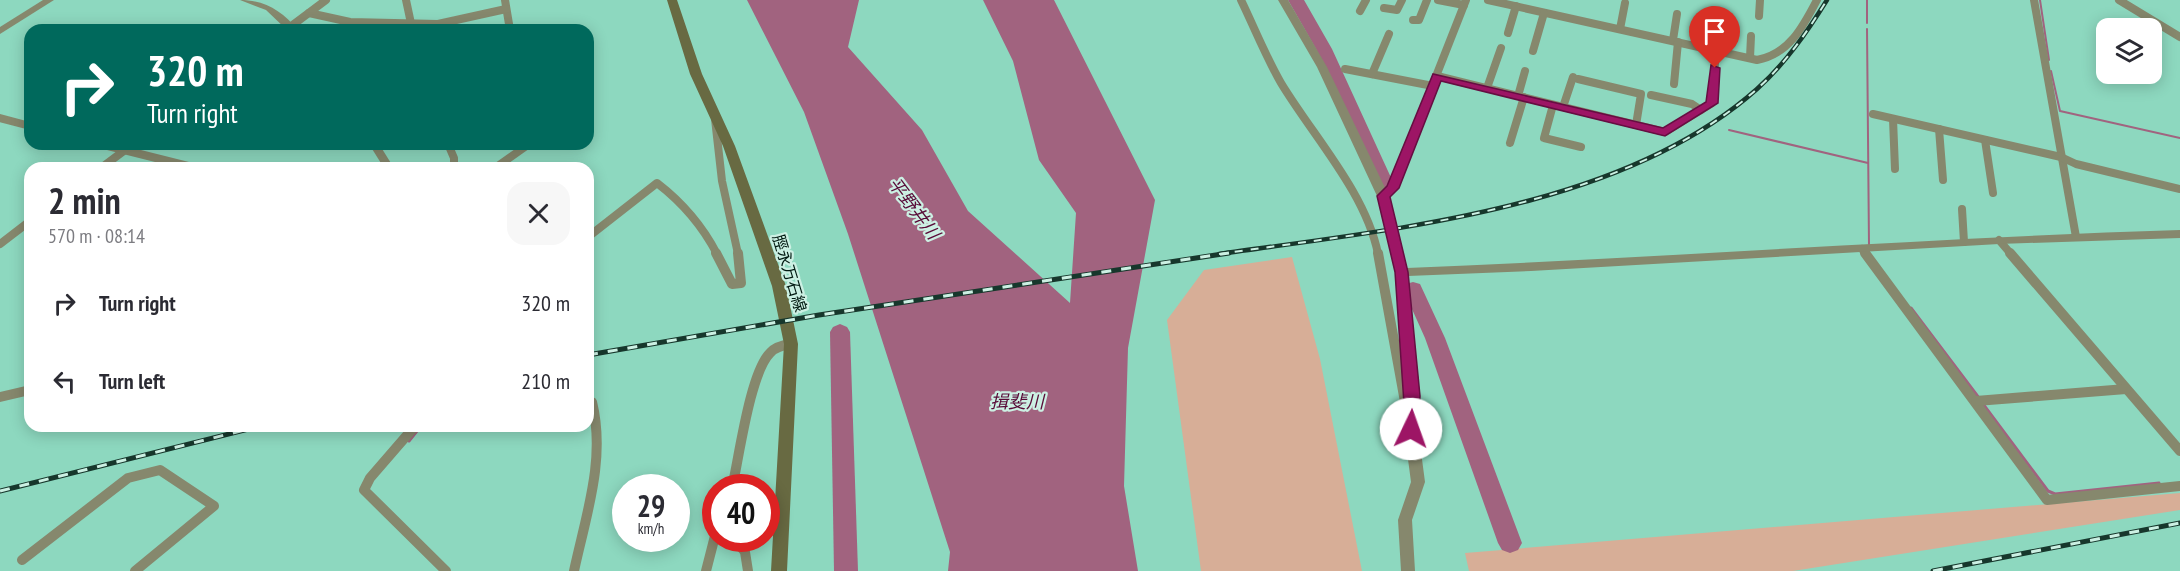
<!DOCTYPE html>
<html lang="en">
<head>
<meta charset="utf-8">
<style>
  body { margin:0; font-family:"PT Sans Narrow","Noto Sans JP",sans-serif; background:#f7f7f7; color:#2b2b33; height:100vh; display:flex; flex-direction:column; font-size:22px; white-space:nowrap }
  * { box-sizing:border-box; margin:0 }
  p { font-size:20px; color:#7c7c81 }
  .icon { flex:none; width:33px; height:33px; fill:none; stroke:currentColor; stroke-width:2; stroke-linecap:round; stroke-linejoin:round }
  .map { position:relative; flex:1; overflow:hidden }
  .sheet { position:absolute; left:24px; top:162px; width:570px; height:270px; display:flex; flex-direction:column; background:#fff; border-radius:18px; box-shadow:0 3px 15px #0003 }
  .sheet>* { flex:none }
  .top-card { position:absolute; left:24px; top:24px; width:570px; height:126px; border-radius:18px; box-shadow:0 3px 15px #0003; background:#00695c; color:#fff; overflow:hidden }
  .controls { position:absolute; left:2096px; top:18px; display:grid; gap:12px }
  .controls a { display:grid; place-items:center; width:66px; height:66px; border-radius:12px; background:#fff; box-shadow:0 3px 15px #0003; font-size:30px }
  .speed { position:absolute; left:612px; top:474px; display:flex; gap:12px; font-size:30px; font-weight:700; text-align:center }
  .speed>* { display:grid; place-content:center; width:78px; height:78px; border-radius:50%; background:#fff; box-shadow:0 3px 15px #0003; line-height:1 }
  .speed small { font-size:15px; font-weight:400 }
  .speed .limit { border:9px solid #d22; background:#fff; color:#111 }
  .pin { position:absolute; display:grid; place-items:center; width:51px; height:51px; color:#fff; margin:-62px -26px; border-radius:50% 50% 50% 0; rotate:-45deg; box-shadow:0 0 6px #0007 }
  .pin .icon { rotate:45deg }
  .me { position:absolute; width:66px; margin:-33px; rotate:3deg; stroke-linejoin:round; filter:drop-shadow(0 0 4px #0008) }
  .turn { display:flex; align-items:center; gap:21px; height:126px; padding:0 24px; font-size:27px }
  .turn .icon { width:78px; height:78px; stroke-width:2.5 }
  .turn b { display:block; font-size:42px; line-height:51px }
  .round { display:grid; place-items:center; flex:none; width:63px; height:63px; border-radius:18px; background:#f7f7f7 }
  .overview { display:flex; align-items:center; justify-content:space-between; height:102px; padding:0 24px }
  h1 { font-size:36px; font-weight:600; line-height:45px }
  ul { padding:0; list-style:none }
  li { display:flex; align-items:center; gap:18px; height:78px; padding:0 24px }
  li div { flex:1 }
  li b { display:block; font-size:22px }
  li em { font-style:normal }
  .map>svg:first-child { display:block }
  .green { fill:#d7ae97 }
  .water { fill:#a1637f }
  .lines { fill:none; stroke-linecap:round; stroke-linejoin:round }
  .stream-far1 { stroke:#a1637f; stroke-width:2 }
  .stream { stroke:#a1637f; stroke-width:3 }
  .river { fill:#a1637f; fill-rule:evenodd }
  .minor-far1 { stroke:#86886d; stroke-width:8 }
  .minor { stroke:#86886d; stroke-width:10 }
  .tertiary { fill:#86886d; fill-rule:evenodd }
  .secondary { fill:#686a42; fill-rule:evenodd }
  .rail-far1-casing { stroke:#17372c; stroke-width:4.5 }
  .rail-casing { stroke:#17372c; stroke-width:5 }
  .rail-far1 { stroke:#ccf0e3; stroke-width:2; stroke-dasharray:8; stroke-linecap:butt }
  .rail { stroke:#ccf0e3; stroke-width:3; stroke-dasharray:10; stroke-linecap:butt }
  .route { fill:#9d1565; stroke:#660e42; stroke-width:1.5 }
  .labels { text-anchor:middle; dominant-baseline:central; stroke-width:4.5; stroke-linejoin:round; paint-order:stroke }
  .street-label { font-size:16px; fill:#001810; stroke:#ccf0e3 }
  .water-label { font-size:18px; font-style:italic; fill:#580a37; stroke:#ccf0e3 }
</style>
</head>
<body>
<div class="map">
<svg width="2180" height="571" viewBox="0 0 2180 571">
  <rect width="100%" height="100%" fill="#8dd8bf"/>
  <!-- green -->
  <g class="green">
    <path d="M1292 257 1320 359 1362 571H1201L1167 320 1204 270Z"/>
    <path d="M2180 493V510L1793 571H1469L1465 553Z"/>
  </g>
  <!-- water -->
  <path class="water" d="M747 0H859L848 47 922 130 968 211 1070 303 1076 213 1039 160 1013 61 983 0H1054L1155 200 1128 348 1124 486 1138 571H948L950 552 848 234 804 112Z"/>
  <g class="lines">
    <!-- stream-far1 -->
    <g class="stream-far1">
      <path d="M1867 0V23"/>
      <path d="M2040 0 2049 60"/>
      <path d="M1867 29 1869 246"/>
      <path d="M2051 71 2060 111 2180 138"/>
      <path d="M1729 130 1868 163"/>
    </g>
    <!-- stream -->
    <g class="stream">
      <path d="M1911 308 1979 398"/>
      <path d="M1983 404 2048 491 2055 494 2159 483"/>
      <path d="M409 441 421 426"/>
    </g>
    <!-- river -->
    <g class="river">
      <path d="M1288 0H1304L1332 49 1393 182 1390 186 1384 188 1375 182 1316 49Z"/>
      <path d="M1413 282 1420 284 1445 338 1522 543 1518 550 1510 553 1502 550 1498 543 1425 338 1403 289 1406 284Z"/>
      <path d="M840 324 847 327 850 332 858 571H834L830 332 833 327Z"/>
    </g>
    <!-- minor-far1 -->
    <g class="minor-far1">
      <path d="M406 0 412 28"/>
      <path d="M505 0 510 30"/>
      <path d="M1241 0C1254 27 1266 57 1281 83 1313 136 1366 193 1378 254"/>
      <path d="M1438 0 1464 5"/>
      <path d="M1488 0 1757 60C1789 54 1803 27 1817 0"/>
      <path d="M2034 0 2076 237"/>
      <path d="M2119 0 2180 37"/>
      <path d="M1384 8 1397 10 1402 0"/>
      <path d="M1360 11 1366 0"/>
      <path d="M309 13 350 22 438 24 506 9"/>
      <path d="M1759 16 1760 0"/>
      <path d="M1413 20H1419L1427 0"/>
      <path d="M1620 29 1625 3"/>
      <path d="M286 30 326 0"/>
      <path d="M1508 33 1516 6"/>
      <path d="M1673 40 1677 14"/>
      <path d="M1700 46 1704 21 1710 20 1713 10"/>
      <path d="M1533 51 1544 13"/>
      <path d="M1750 58 1751 36"/>
      <path d="M1345 69 1433 86"/>
      <path d="M1372 74 1389 34"/>
      <path d="M1437 76 1665 132 1712 103 1716 50"/>
      <path d="M1578 79 1641 94 1636 125"/>
      <path d="M1674 84 1678 42"/>
      <path d="M1487 88 1501 48"/>
      <path d="M1651 95 1692 104 1701 110"/>
      <path d="M1518 96 1525 71"/>
      <path d="M1553 105 1544 138 1581 147"/>
      <path d="M1563 107 1573 77"/>
      <path d="M1873 114 2061 157 2076 164 2180 189"/>
      <path d="M0 118 30 126"/>
      <path d="M715 119 722 181 738 254"/>
      <path d="M1893 119 1895 169"/>
      <path d="M1939 129 1943 180"/>
      <path d="M1985 140 1993 193"/>
      <path d="M1510 143 1524 97"/>
      <path d="M100 144 196 168"/>
      <path d="M448 144 454 158V168"/>
      <path d="M101 168 133 144"/>
      <path d="M495 168 529 144"/>
      <path d="M1383 196 1392 188 1466 0"/>
      <path d="M1962 209 1964 242"/>
      <path d="M588 237 657 183C683 203 702 225 717 254"/>
      <path d="M1999 240 2011 254"/>
      <path d="M0 244 30 221"/>
      <path d="M1862 249 1866 254"/>
    </g>
    <!-- minor -->
    <g class="minor">
      <path d="M716 253 732 284 741 283 738 253"/>
      <path d="M1378 253 1408 418"/>
      <path d="M1865 253 2047 500 2180 486"/>
      <path d="M2010 253 2180 451"/>
      <path d="M1976 401 2126 389"/>
      <path d="M415 426 370 478 364 490 446 571"/>
      <path d="M732 488C739 458 750 373 770 353 775 347 783 345 791 344"/>
      <path d="M734 538 745 552 748 571"/>
      <path d="M22 560 128 478 160 470 214 506 135 571"/>
      <path d="M574 571C586 515 606 459 592 402L588 401"/>
      <path d="M706 571 716 532"/>
    </g>
    <!-- tertiary -->
    <g class="tertiary">
      <path d="M43 0H54L0 34V27Z"/>
      <path d="M240 0C265 0 282 11 298 30H287L266 10Z"/>
      <path d="M1278 0H1288L1327 67 1389 196 1407 268C1665 258 1922 238 2180 230V238L1999 244 1531 271 1408 276 1420 396 1418 429 1425 482 1412 520 1415 571H1401L1398 520 1411 482 1404 429 1406 396 1396 272 1377 196 1317 67Z"/>
      <path d="M369 144H379L394 168H384Z"/>
      <path d="M30 385V395L0 402V392Z"/>
    </g>
    <!-- secondary -->
    <path class="secondary" d="M667 0H677L702 74 735 146 786 286 798 344 787 571H771L784 344 772 286 723 146 690 74Z"/>
    <!-- rail-far1 casing -->
    <g class="rail-far1-casing">
      <path id="rail-far1" d="M1219 254C1392 229 1621 210 1757 89 1786 63 1807 32 1827 0"/>
    </g>
    <!-- rail casing -->
    <g class="rail-casing">
      <g id="rail">
        <path d="M588 355 819 315 1229 253"/>
        <path d="M0 491 261 426"/>
        <path d="M1933 571 2180 523"/>
      </g>
    </g>
    <!-- rail-far1 -->
    <use href="#rail-far1" class="rail-far1"/>
    <!-- rail -->
    <use href="#rail" class="rail"/>
  </g>
  <!-- route -->
  <path class="route" d="M1711 65 1720 68 1718 103 1665 136 1441 81 1399 188 1390 197 1408 272 1420 396 1418 429 1416 433H1406L1395 272 1377 196 1387 186 1433 74 1663 128 1706 102Z"/>
  <g class="labels">
    <!-- street labels -->
    <g class="street-label">
      <text transform="translate(790 273) rotate(73)">脛永万石線</text>
    </g>
    <!-- water labels -->
    <g class="water-label">
      <text transform="translate(914 208) rotate(53)">平野井川</text>
      <text x="1017" y="401">揖斐川</text>
    </g>
  </g>
</svg>
<div class="controls">
<a><svg class="icon" aria-label="layers" viewBox="0 0 24 24"><path d="M12 4l9 5-9 5-9-5zM3 14l9 5 9-5"/></svg></a>
</div>
<div class="speed"><div>29<small>km/h</small></div><div class="limit">40</div></div>
<div class="pin" style="left:1715px;top:68px;background:#d93025"><svg class="icon" aria-label="arrive" viewBox="0 0 24 24"><path d="M6 21V4h12l-3 4 3 4H6"/></svg></div>
<svg class="me" style="left:1411px;top:429px" viewBox="-20 -20 40 40"><circle r="19" fill="#fff"/><path d="M0-13L10 11 0 6-10 11z" fill="#9d1565"/></svg>
<div class="top-card">
<div class="turn"><svg class="icon" aria-label="right" viewBox="0 0 24 24"><path d="M7 20v-9h11M14 6l5 5-5 5"/></svg><div><b>320 m</b>Turn right</div></div>
</div>
<section class="sheet">
<div class="overview"><div><h1>2 min</h1><p>570 m · 08:14</p></div><a class="round"><svg class="icon" aria-label="close" viewBox="0 0 24 24"><path d="M6 6l12 12M18 6L6 18"/></svg></a></div>
<ul>
<li><svg class="icon" aria-label="right" viewBox="0 0 24 24"><path d="M7 20v-9h11M14 6l5 5-5 5"/></svg><div><b>Turn right</b></div><em>320 m</em></li>
<li><svg class="icon" aria-label="left" viewBox="0 0 24 24"><path d="M17 20v-9H6M10 6l-5 5 5 5"/></svg><div><b>Turn left</b></div><em>210 m</em></li>
</ul>
</section>
</div>
</body>
</html>
